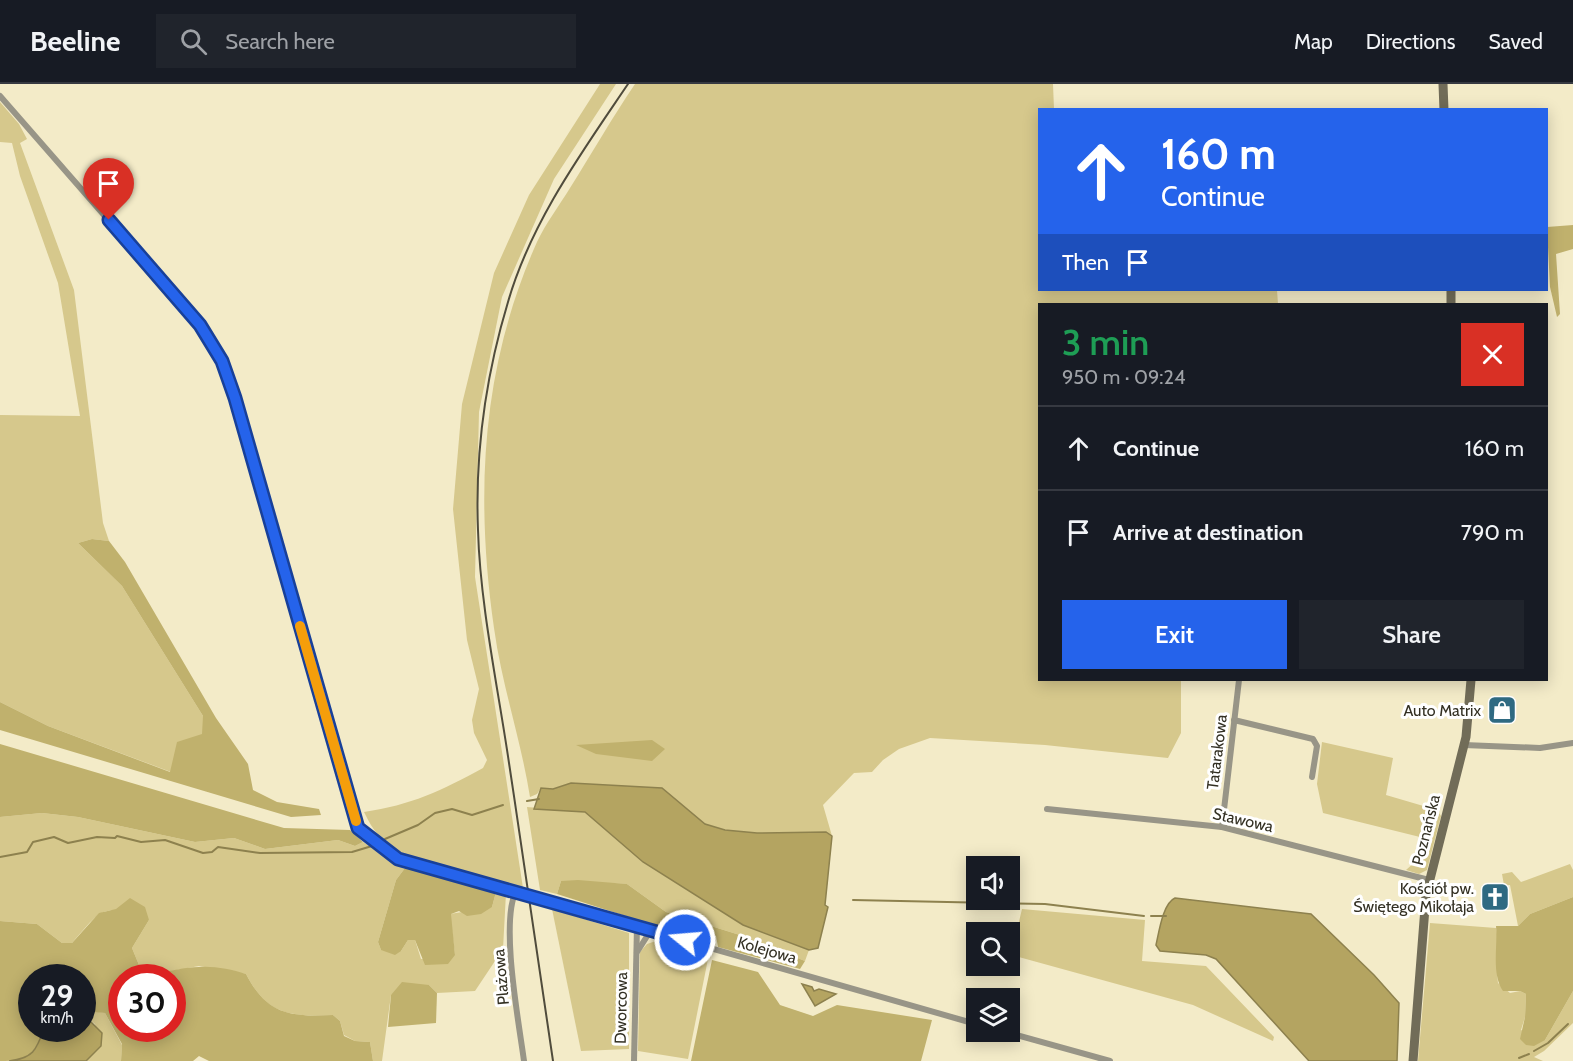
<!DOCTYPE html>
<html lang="en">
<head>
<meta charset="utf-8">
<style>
  body { margin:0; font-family:Cabin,sans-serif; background:#20242c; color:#f1f3f6; height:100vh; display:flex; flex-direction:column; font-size:22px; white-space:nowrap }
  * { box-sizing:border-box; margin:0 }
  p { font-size:20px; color:#9ea1a6 }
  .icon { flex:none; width:33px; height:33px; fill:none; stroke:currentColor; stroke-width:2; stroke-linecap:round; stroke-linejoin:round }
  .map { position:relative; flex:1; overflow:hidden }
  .details { position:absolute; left:1038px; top:219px; width:510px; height:378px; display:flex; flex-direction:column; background:#171b24; border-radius:0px; box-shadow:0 3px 15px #0003 }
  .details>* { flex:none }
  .guide { position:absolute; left:1038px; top:24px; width:510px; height:183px; border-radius:0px; box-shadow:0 3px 15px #0003; background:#2563eb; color:#fff; overflow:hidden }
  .buttons { position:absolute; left:966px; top:772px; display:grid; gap:12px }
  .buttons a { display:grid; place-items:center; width:54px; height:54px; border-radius:0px; background:#171b24; box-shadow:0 3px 15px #0003; font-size:30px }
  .speed { position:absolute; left:18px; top:880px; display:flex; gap:12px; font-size:30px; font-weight:700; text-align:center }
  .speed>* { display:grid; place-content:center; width:78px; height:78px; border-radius:50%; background:#171b24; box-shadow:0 3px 15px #0003; line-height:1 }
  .speed small { font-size:15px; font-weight:400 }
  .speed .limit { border:9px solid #d22; background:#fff; color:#111 }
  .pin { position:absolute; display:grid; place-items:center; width:51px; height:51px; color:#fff; margin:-62px -26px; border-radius:50% 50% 50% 0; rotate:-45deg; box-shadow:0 0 6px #0007 }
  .pin .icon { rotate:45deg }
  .me { position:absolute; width:66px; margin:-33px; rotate:287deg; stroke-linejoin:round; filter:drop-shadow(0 0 4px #0008) }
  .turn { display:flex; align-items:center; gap:21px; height:126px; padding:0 24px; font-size:27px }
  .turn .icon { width:78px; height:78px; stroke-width:2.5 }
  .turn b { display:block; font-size:42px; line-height:51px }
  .then { display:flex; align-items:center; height:57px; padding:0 24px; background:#0003; gap:12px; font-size:22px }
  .round { display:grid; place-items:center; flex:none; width:63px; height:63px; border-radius:0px; background:#20242c }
  .head { display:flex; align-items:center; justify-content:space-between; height:102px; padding:0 24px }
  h1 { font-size:36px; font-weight:600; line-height:45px; color:#1e9e55 }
  .cta { display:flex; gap:12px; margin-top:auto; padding:12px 24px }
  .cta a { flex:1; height:69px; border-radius:0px; background:#2563eb; color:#fff; font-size:24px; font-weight:600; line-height:69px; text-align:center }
  .cta a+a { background:#20242c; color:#f1f3f6 }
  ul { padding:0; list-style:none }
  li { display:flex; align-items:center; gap:18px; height:84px; padding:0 24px; border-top:2px solid #363941 }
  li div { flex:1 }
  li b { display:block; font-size:22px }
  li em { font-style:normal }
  header { display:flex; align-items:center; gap:36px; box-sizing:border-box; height:84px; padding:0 30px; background:#171b24; border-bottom:2px solid #363941 }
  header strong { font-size:28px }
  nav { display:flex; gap:33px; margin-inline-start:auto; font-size:21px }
  .search { width:420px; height:54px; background:#20242c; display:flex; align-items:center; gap:15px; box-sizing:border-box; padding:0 21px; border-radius:0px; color:#9ea1a6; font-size:22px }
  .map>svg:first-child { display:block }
  .green { fill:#d6c88c }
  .forest { fill:#c0b16d; fill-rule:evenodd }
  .water { fill:#b4a461; stroke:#8d814e; stroke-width:1.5 }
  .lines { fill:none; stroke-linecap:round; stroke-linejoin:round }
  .stream { stroke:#8d814e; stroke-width:2 }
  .street { stroke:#989587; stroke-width:6 }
  .secondary { stroke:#716c58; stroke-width:9 }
  .rail { stroke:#504c3c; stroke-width:2 }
  .route-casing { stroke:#184099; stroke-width:15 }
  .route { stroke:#2563eb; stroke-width:10 }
  .slow { stroke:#f59e0b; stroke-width:10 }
  .labels { text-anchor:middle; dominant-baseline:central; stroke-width:6; stroke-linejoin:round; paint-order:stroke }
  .poi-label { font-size:16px; fill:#333023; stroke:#fff; text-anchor:end }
  .street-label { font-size:16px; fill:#333023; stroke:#fff }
</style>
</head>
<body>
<header>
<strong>Beeline</strong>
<div class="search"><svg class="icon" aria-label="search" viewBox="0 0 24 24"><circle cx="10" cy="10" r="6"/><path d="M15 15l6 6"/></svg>Search here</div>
<nav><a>Map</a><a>Directions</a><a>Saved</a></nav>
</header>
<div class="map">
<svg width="1573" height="977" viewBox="0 0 1573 977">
  <rect width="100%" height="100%" fill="#f3ebc8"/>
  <!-- green -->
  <g class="green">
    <path d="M600 0H616L554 95 502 213 479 328 475 493 523 804 402 769C383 760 373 747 364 728 411 721 441 707 483 684L487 676 474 649 472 636 479 605 467 556 453 425 462 320 494 189 529 111Z"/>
    <path d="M635 0H1053L1054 25 1040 26V206H1277L1278 220H1040V596H1181V649L1168 674 1045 661 930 654 899 665 883 676 872 688 854 689 823 721 832 752 826 748 757 749 725 746 705 740 662 704 571 699 553 705 541 704 537 710 530 713C521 656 502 602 494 544 475 411 481 283 537 158 546 139 559 122 570 104 592 69 612 34 635 0Z"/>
    <path d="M0 18 19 40 27 55 20 59 74 206 103 439 109 457 92 455 78 459 122 502 203 632V651L171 688 48 642 0 618V331L80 332 58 199 20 92 12 59 0 58Z"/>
    <path d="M1322 658 1393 674 1386 711 1437 726 1441 732 1427 786 1419 790 1406 786 1415 778 1420 753 1323 729 1317 700Z"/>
    <path d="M527 723 585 728 643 778 743 841 809 866 805 877 743 852 666 828 627 800 561 797 557 810 540 806Z"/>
    <path d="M42 729 78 733 195 758 234 754 265 765 338 756 355 762 363 758 405 784 396 796 378 858 381 866 401 867 408 856H415L421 875 455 871 450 830 492 823 496 808 506 809 503 865 475 907 437 909 429 901 391 911 382 977H373L370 958 355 957 344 951 340 937 333 931C290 933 267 931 246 890L199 882 160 889 139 881 132 864 149 836C102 820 104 822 72 859H62L37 840 0 837V733Z"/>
    <path d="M1570 780 1573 786V813L1530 830 1518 842 1510 801H1504L1502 790 1512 788 1521 798Z"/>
    <path d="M552 825 629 849V965L581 967Z"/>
    <path d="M1022 825 1145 836 1142 877 1206 882 1274 953 1273 957 1193 921 1011 871Z"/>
    <path d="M1430 839 1496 844C1500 863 1495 881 1498 899L1510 909 1520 907 1526 910 1525 933 1521 946 1545 956 1573 907V939L1544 967 1534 973 1543 977H1418Z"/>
    <path d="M659 856 680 862 679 865 686 867 687 864 709 870 688 975 638 967 640 868 647 860Z"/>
    <path d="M87 926 105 929 122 961 121 977H86L101 962 95 940 83 930 82 927Z"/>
  </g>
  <!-- forest -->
  <g class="forest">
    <path d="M1573 141V165L1556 170 1560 230 1557 233 1550 203 1547 143Z"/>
    <path d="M92 455 109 457 125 478 216 634 248 680 253 706 277 718 319 725 321 731 291 733 0 646V618L48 642 170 688 177 658 202 650 203 632 122 502 78 459Z"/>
    <path d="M652 656 665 665 652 677 596 670 576 661Z"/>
    <path d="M0 660 284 744 350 746 363 758 355 762 338 756 265 765 234 754 195 758 78 733 42 729 0 733Z"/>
    <path d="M405 784 418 785 496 808 492 823 481 830 467 832 459 827 451 830 455 871 448 880 425 881 415 856H408L401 867 395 871 381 866 378 858 396 796Z"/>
    <path d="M578 796 627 800 666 828 743 852 805 877 800 885 718 863 716 852 662 837 660 843 557 810 561 797Z"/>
    <path d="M1573 813V907L1545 956 1534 962 1526 961 1520 955 1525 933 1526 910 1520 907H1503C1491 889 1498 863 1496 842H1518L1530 830Z"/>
    <path d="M130 814 145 823 149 836 132 864 139 881C162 894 175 883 199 883 214 882 231 885 246 890 267 931 291 933 333 931L340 937 344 952 355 957 370 958 373 977H209L199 972 193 977H121L122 960 105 929 83 927 82 894H32V945H44C34 971 29 977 0 977V837L37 840 62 859H72L99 829 116 825ZM122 894H172V945H122Z"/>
    <path d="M712 876 758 888 780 921 813 932 837 921 932 936 921 977H691Z"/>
    <path d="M402 898 429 901 437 909 436 939 388 943 391 911Z"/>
  </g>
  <!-- water -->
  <g class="water">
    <path d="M571 699 662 704 705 740 725 746 757 749 826 748 832 752 825 821 828 823 818 864 809 866 743 841 643 778 585 728 534 725 541 704 553 705Z"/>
    <path d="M1175 814 1311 830 1374 891 1399 919 1397 977H1309L1216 875 1206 871 1160 867 1156 861C1159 848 1163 819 1175 814Z"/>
    <path d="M802 900 812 903 814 907 819 905 836 910 815 922Z"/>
    <path d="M83 930 102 949 101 962 86 977H9C33 974 36 967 44 945H82Z"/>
  </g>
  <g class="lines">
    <!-- stream -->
    <g class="stream">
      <path d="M527 717 539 715"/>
      <path d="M385 755 418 741 435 729 452 725 472 731 503 721"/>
      <path d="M0 773 27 768 33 758 54 753 68 759 97 753 115 754 117 752 141 758 165 756 203 769 212 768 218 763 260 769 352 768 372 762"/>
      <path d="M853 816 1045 820 1144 832"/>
      <path d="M1151 832H1166"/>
      <path d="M1534 967 1548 959 1568 940"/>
      <path d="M1519 974 1529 970"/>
    </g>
    <!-- street -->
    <g class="street">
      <path d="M0 12 200 241 222 277 235 314 358 744 398 775 976 940"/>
      <path d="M1234 636 1313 655 1317 662 1312 693"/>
      <path d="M1464 661 1540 664 1573 659"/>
      <path d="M1047 725 1222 743 1429 796"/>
      <path d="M1222 743 1239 596"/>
      <path d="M516 807C500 839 519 939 524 977"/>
      <path d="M637 868 651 846"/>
      <path d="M1006 948 1110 977"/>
      <path d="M634 977 637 842"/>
    </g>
    <!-- secondary -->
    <g class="secondary">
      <path d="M1443 0 1444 26"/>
      <path d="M1451 206V220"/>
      <path d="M1413 977 1426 811 1466 653 1471 596"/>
    </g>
    <!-- rail -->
    <path class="rail" d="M553 977C538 877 524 778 509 679 498 604 480 520 478 446 475 370 486 291 508 218 531 138 582 68 628 0"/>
  </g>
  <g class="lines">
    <!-- route casing -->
    <g class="route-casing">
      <path id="route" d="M109 136 200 241 222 277 235 314 358 744 398 775 685 856"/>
    </g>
    <!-- route -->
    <use href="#route" class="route"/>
    <!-- slow -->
    <path class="slow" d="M300 542 356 737"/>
  </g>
  <!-- icons -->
  <defs>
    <g id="shop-square" transform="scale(1.5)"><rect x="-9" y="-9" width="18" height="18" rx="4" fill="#2f6a82" stroke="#fff"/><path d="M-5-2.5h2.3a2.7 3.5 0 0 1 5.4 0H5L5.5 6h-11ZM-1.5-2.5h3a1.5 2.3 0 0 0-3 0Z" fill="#fff"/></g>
    <g id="church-square" transform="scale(1.5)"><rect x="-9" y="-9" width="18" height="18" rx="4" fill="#2f6a82" stroke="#fff"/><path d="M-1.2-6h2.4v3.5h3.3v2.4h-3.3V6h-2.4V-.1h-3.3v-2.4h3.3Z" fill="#fff"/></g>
  </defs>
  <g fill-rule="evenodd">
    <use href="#shop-square" x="1502" y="626"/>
    <use href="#church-square" x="1495" y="813"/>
  </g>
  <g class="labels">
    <!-- poi labels -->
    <g class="poi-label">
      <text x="1481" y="626">Auto Matrix</text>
      <text x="1474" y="804">Kościół pw.<tspan x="1474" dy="18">Świętego Mikołaja</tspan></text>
    </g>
    <!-- street labels -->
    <g class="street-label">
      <text transform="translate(1217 668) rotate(-83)">Tatarakowa</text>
      <text transform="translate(1243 736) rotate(13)">Stawowa</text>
      <text transform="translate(1426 746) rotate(-76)">Poznańska</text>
      <text transform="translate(767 866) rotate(16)">Kolejowa</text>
      <text transform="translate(501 893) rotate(-95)">Plażowa</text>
      <text transform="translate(621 924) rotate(-89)">Dworcowa</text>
    </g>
  </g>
</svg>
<div class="buttons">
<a><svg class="icon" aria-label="sound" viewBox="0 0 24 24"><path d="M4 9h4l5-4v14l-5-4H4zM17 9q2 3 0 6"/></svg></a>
<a><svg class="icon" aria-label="search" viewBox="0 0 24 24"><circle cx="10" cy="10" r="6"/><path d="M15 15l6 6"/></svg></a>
<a><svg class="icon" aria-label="layers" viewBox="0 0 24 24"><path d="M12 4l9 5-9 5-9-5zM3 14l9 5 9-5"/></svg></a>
</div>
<div class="speed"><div>29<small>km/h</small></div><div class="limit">30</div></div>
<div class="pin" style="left:109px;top:136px;background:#d93025"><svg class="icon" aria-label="arrive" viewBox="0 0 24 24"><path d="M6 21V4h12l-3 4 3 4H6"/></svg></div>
<svg class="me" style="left:685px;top:856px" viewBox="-20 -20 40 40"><circle r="17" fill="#2563eb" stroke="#fff" stroke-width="3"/><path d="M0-11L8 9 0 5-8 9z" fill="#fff"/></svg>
<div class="guide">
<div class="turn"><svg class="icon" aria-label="ahead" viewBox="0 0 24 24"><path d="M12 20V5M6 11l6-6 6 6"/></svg><div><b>160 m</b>Continue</div></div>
<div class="then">Then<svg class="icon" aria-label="arrive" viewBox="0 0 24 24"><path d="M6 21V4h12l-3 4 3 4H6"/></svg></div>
</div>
<section class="details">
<div class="head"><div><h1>3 min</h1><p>950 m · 09:24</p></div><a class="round" style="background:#d93025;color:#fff"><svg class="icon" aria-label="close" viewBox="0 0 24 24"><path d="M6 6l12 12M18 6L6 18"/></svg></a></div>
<ul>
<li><svg class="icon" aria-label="ahead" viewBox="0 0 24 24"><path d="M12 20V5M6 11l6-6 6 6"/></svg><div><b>Continue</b></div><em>160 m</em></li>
<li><svg class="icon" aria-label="arrive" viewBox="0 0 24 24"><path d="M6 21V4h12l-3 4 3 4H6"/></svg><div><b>Arrive at destination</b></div><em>790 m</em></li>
</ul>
<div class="cta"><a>Exit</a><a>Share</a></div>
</section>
</div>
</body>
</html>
